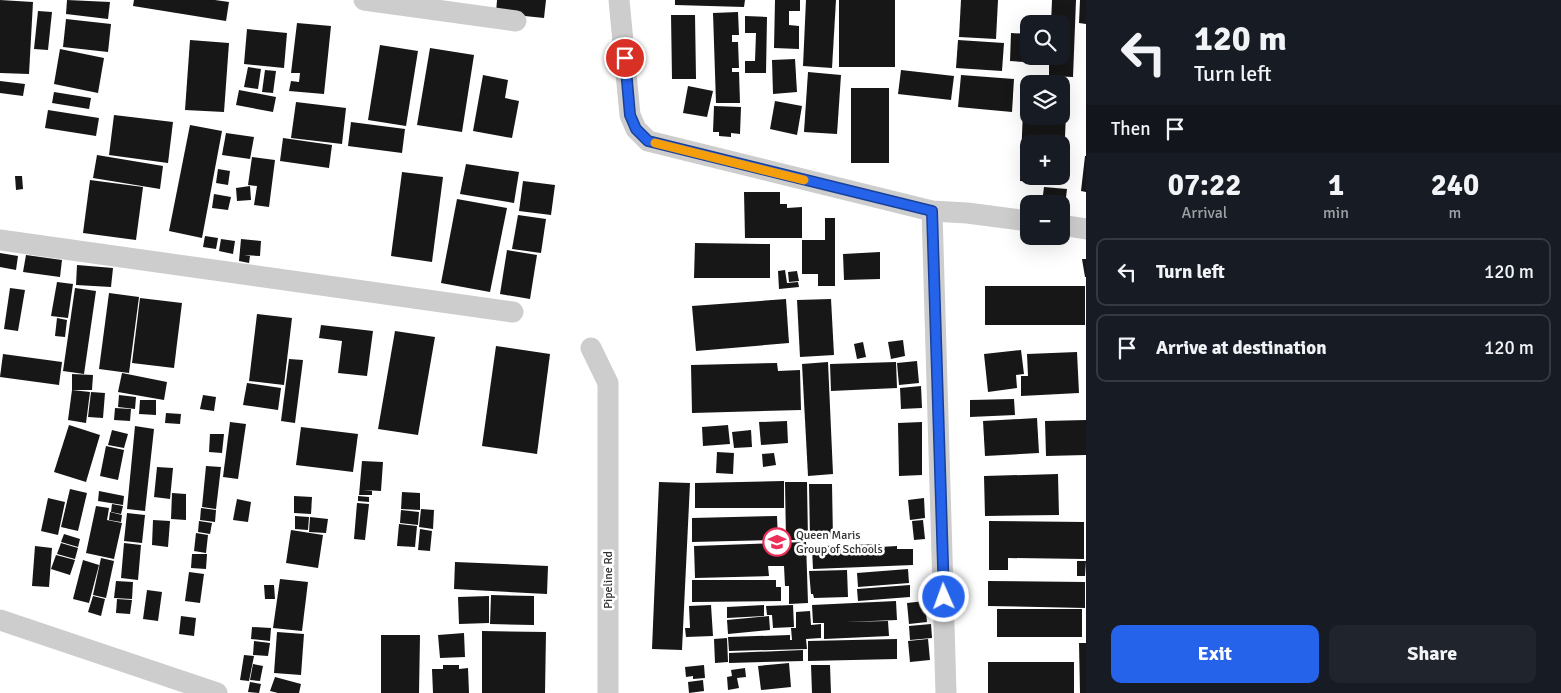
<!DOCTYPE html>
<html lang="en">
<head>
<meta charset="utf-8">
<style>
  body { margin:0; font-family:Signika,sans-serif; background:#20242c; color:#f1f3f6; height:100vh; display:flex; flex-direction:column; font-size:19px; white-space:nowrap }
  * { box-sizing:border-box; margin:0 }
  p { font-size:16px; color:#9ea1a6 }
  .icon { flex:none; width:28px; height:28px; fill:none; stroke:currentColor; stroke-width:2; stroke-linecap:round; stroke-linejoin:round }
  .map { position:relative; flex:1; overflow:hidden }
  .details { display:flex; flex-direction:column; background:#171b24; width:475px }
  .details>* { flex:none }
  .hud { background:#171b24; color:#f1f3f6; overflow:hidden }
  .controls { position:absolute; left:1020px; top:15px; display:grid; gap:10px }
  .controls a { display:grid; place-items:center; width:50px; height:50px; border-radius:10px; background:#171b24; box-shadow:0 5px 20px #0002; font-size:25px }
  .pin { position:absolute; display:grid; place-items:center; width:42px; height:42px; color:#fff; margin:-21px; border:2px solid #fff; border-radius:50%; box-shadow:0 1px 5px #0007 }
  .me { position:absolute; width:55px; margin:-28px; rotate:358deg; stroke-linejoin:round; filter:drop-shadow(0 0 4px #0008) }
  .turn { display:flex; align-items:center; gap:18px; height:105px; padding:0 25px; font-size:22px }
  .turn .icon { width:65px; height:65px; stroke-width:2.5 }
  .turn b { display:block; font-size:35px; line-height:42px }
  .then { display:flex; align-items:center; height:48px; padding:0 25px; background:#0003; gap:10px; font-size:19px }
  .eta { display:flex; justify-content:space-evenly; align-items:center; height:85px; text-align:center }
  .eta b { font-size:30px; font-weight:800; line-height:35px }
  .cta { display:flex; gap:10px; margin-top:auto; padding:10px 25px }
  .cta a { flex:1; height:58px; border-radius:10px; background:#2563eb; color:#fff; font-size:20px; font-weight:800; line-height:58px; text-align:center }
  .cta a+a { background:#20242c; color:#f1f3f6 }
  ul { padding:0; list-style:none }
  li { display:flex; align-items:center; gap:15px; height:68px; margin:0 10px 8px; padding:0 15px; border:2px solid #363941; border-radius:10px }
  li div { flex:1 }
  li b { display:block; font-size:19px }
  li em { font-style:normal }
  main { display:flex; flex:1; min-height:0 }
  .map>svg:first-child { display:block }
  .building { fill:#171717; fill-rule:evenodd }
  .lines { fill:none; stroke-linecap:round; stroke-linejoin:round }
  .minor { stroke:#cdcdcd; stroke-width:21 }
  .route-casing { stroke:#184099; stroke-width:12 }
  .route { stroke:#2563eb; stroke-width:9 }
  .slow { stroke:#f59e0b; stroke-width:9 }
  .labels { text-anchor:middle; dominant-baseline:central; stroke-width:5; stroke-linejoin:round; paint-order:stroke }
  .poi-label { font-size:12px; fill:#303030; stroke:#fff; text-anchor:start }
  .street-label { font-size:12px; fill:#303030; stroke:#fff }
</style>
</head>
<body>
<main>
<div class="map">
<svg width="1086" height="693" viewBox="0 0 1086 693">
  <rect width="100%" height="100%" fill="#fff"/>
  <!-- building -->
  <g class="building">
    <path d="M0 0 33 2 29 74 0 73Z"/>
    <path d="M67 0 110 2 108 19 66 14Z"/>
    <path d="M134 0H215L229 2 226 21 133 6Z"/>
    <path d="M497 0H546L544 18 496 13Z"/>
    <path d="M675 0H745L744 7 675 5Z"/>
    <path d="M775 0H800V11H789V25L799 26V49L774 48Z"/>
    <path d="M806 0H836L832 68 803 66Z"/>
    <rect x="839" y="0" width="56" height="67"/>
    <path d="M961 0H998L996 39 959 37Z"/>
    <path d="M1052 0H1076L1073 77 1049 76V56H1061V24H1051Z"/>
    <path d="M1080 0H1086V24L1079 23Z"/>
    <path d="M38 11 52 12 48 50 34 49Z"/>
    <path d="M738 12 739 35H732V42H738L739 68H732V72H739L740 103H716L713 13Z"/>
    <path d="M671 15H695L696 79H672Z"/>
    <path d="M745 16 767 17 766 73H745V61H755L756 33H745Z"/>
    <path d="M66 19 111 24 108 52 63 47Z"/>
    <path d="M297 23 331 26 324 94 289 91 291 81 299 82 300 73H291Z"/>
    <path d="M247 29 287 33 284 68 244 64Z"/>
    <path d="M1011 33 1029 34V56H1039V63L1010 61Z"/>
    <path d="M190 40 229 43 224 112 185 110Z"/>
    <path d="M958 40 1004 43 1002 71 956 68Z"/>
    <path d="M380 45 418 51 406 126 368 120Z"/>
    <path d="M430 48 474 55 462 132 417 125Z"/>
    <path d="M60 49 104 58 98 93 54 84Z"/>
    <path d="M795 59 797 92 773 94 772 60Z"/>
    <path d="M248 67 261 69 258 89 244 87Z"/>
    <path d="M265 70 276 71 273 93 262 92Z"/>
    <path d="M901 70 954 76 951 100 898 94Z"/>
    <path d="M808 72 841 75 837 134 804 132Z"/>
    <path d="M483 75 508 80 505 98 519 101 512 138 473 131Z"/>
    <path d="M961 75 1014 79 1012 112 958 107Z"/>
    <path d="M0 81 25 84 23 96 0 93Z"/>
    <path d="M688 86 713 91 707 117 683 113Z"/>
    <rect x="851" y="88" width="38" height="75"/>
    <path d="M1024 88H1029V116H1061V90H1067L1063 183 1020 181ZM1029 144H1061V176H1029Z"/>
    <path d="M239 90 276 97 273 112 236 105Z"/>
    <path d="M54 92 91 98 89 109 52 103Z"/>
    <path d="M775 101 802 106 797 135 770 129Z"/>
    <path d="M296 102 346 108 342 144 291 138Z"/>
    <path d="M714 106 741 107 740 134 731 133V137L719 136V132H713Z"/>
    <path d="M48 110 99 118 96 136 45 128Z"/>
    <path d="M114 115 173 122 168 163 109 155Z"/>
    <path d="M351 122 405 129 402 153 348 146Z"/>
    <path d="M190 125 222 131 202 238 169 231Z"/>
    <path d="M226 133 254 137 250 159 222 155Z"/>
    <path d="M283 138 332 145 329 168 280 161Z"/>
    <path d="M97 155 163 166 160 189 93 178Z"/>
    <path d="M1085 156H1086V192L1081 191Z"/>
    <path d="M252 157 275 160 269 207 254 205 257 186 248 185Z"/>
    <path d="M466 164 519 172 514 203 460 194Z"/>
    <path d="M218 169 230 171 228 185 216 183Z"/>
    <path d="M402 172 443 177 432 262 391 256Z"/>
    <path d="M15 176H22L23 189 16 190Z"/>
    <path d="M90 180 143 187 136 240 83 233Z"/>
    <path d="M523 181 555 185 551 215 519 211Z"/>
    <path d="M250 186 251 200 237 201 236 188Z"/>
    <path d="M1044 187 1067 189 1065 206 1061 205V204L1042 203Z"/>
    <path d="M744 192H780V204H787V208L802 207V238H745Z"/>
    <path d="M214 194 231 197 228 210 212 208Z"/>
    <path d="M457 199 507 208 490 292 441 283Z"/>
    <path d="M518 215 546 219 541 253 512 249Z"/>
    <path d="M825 218H835V286H818V274H802V240H825Z"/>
    <path d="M205 236 218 238 216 249 203 247Z"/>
    <path d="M221 239 235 241 233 254 219 251Z"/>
    <path d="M241 239 261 241 260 256 244 255 250 256 249 263 239 261Z"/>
    <path d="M695 243 770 244V278H694Z"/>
    <path d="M507 250 537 255 530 299 500 294Z"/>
    <path d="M880 252V279L844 280 843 254Z"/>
    <path d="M0 253 18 256 16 270 0 267Z"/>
    <path d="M26 255 62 260 60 277 23 272Z"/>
    <path d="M1082 259H1086V277H1085Z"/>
    <path d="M77 265 113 268 111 287 76 285Z"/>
    <path d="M785 270 787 283 798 282 799 287 779 289 778 271Z"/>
    <path d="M797 271 799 281 789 282 788 272Z"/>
    <path d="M57 282 73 284 68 318 51 316Z"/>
    <rect x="985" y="286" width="100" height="39"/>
    <path d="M10 288 25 290 18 331 4 329Z"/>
    <path d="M75 288 96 291 84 374 63 371Z"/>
    <path d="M109 293 139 297 129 373 99 369Z"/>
    <path d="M140 298 182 303 174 368 132 363Z"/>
    <path d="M786 299 789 343 696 351 692 306Z"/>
    <path d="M831 299 834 355 800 357 797 300Z"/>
    <path d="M257 314 292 318 284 385 249 381Z"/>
    <path d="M57 318 67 320 65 337 55 336Z"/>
    <path d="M321 325 373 331 367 376 338 373 342 341 319 338Z"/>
    <path d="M395 331 435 337 418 435 378 429Z"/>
    <path d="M903 340 905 356 891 359 888 342Z"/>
    <path d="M863 342 866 357 857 359 854 344Z"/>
    <path d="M496 346 550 354 537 454 482 446Z"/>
    <path d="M1021 350 1024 374 1016 375 1017 388 988 392 984 354Z"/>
    <path d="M1077 352 1079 393 1021 396V376H1028L1027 354Z"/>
    <path d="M3 354 62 362 59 385 0 377Z"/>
    <path d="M289 359 303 360 295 423 281 421Z"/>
    <path d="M917 361 919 383 899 385 897 363Z"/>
    <path d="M828 362 833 474 808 476 802 364Z"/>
    <path d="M896 362 897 388 831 391 830 364Z"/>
    <path d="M777 363 778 371 800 370 801 410 692 413 691 365Z"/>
    <path d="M122 373 167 382 164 400 118 392Z"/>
    <path d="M72 374 93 375 92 390H72Z"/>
    <path d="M247 383 281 388 278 410 243 405Z"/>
    <path d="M921 386 922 408 901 409 900 388Z"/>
    <path d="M72 390 90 392 86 423 68 420Z"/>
    <path d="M91 392 105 393 103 418 88 417Z"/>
    <path d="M119 395 136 397 135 409 118 407Z"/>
    <path d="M203 395 216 397 214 411 200 409Z"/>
    <path d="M1014 399 1015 415 970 417V400Z"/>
    <path d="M140 400H156V415L139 414Z"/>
    <path d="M115 408 131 409 130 421 114 420Z"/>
    <path d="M166 413 181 414 180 424 165 423Z"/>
    <path d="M1037 418 1039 453 985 456 983 421Z"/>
    <path d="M1086 420V455L1046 456 1045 421Z"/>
    <path d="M787 421 788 443 761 445 759 422Z"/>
    <path d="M230 422 246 424 238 479 223 477Z"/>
    <path d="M922 422V475L899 476 898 423Z"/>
    <path d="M69 425 100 435 86 482 54 472Z"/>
    <path d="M728 425 730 444 703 446 702 427Z"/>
    <path d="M135 426 154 429 145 511 127 509Z"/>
    <path d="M301 427 358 434 353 472 296 465Z"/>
    <path d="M112 430 128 434 124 448 108 445Z"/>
    <path d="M751 430 752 447 734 448 732 432Z"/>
    <path d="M210 434H224L222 453 209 452Z"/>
    <path d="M106 446 124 450 118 480 100 476Z"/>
    <path d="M717 452 734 453 733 474 716 473Z"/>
    <path d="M774 453 776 465 763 467 762 454Z"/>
    <path d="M362 461 383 462 381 491 363 490 372 491V495H359Z"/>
    <path d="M206 466 221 467 216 509 202 507Z"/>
    <path d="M157 467 173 468 170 499 154 497Z"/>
    <path d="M1058 474 1059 515 985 516 984 476Z"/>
    <path d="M784 481V508H695V483Z"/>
    <path d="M659 482 690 483 682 650 652 649Z"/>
    <path d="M785 482H807L808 540H786Z"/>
    <path d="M809 484H832L833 539H810Z"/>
    <path d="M70 489 87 493 78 531 61 527Z"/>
    <path d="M99 491 124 496 123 505 98 501Z"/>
    <path d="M402 492 420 493V510L401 509Z"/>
    <path d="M172 493 186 494V520L171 519Z"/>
    <path d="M294 496 312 497 311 514 294 513Z"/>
    <path d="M358 496 369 497V502L358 501Z"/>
    <path d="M48 498 65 502 58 535 41 531Z"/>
    <path d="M924 498 925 518 910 520 908 500Z"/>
    <path d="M237 499 251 502 248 522 233 520Z"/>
    <path d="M357 503 369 504 365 540 354 539Z"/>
    <path d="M112 504 123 506 121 514 111 512Z"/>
    <path d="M96 506 109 508 107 520 122 523 114 559 86 553Z"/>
    <path d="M201 508 216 510 215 522 200 520Z"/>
    <path d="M421 509 434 510 433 529 419 527Z"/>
    <path d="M401 510 419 512 418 525 400 523Z"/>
    <path d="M110 512 122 515 121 522 109 520Z"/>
    <path d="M127 513 145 515 142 543 124 541Z"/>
    <path d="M295 516 309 517 308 530 295 529Z"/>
    <path d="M777 516 778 540 692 542V518Z"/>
    <path d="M310 517 328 519 326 533 309 532Z"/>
    <path d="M153 520 170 521 168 547 152 545Z"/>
    <path d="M923 520 925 539 914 540 912 521Z"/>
    <path d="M199 521 212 523 210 534 198 532Z"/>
    <path d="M989 521 1084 522V559L1008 558V570H989Z"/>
    <path d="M399 524 417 526 415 547 397 546Z"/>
    <path d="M420 529 432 531 430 551 418 550Z"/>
    <path d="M291 530 323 535 318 568 286 563Z"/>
    <path d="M196 533 208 535 206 553 194 551Z"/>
    <path d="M64 534 80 539 78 547 61 542Z"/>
    <path d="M806 542 808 603 789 604V586H785L784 566H768L769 576 695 578 694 546Z"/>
    <path d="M61 543 78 548 75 559 57 554Z"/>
    <path d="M124 543 141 545 138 580 121 578Z"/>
    <path d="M880 544V547L897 546V549H913V565L813 569 812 549H824V546Z"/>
    <path d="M35 546 52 548 49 587 32 586Z"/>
    <path d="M192 554H207L206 569 191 568Z"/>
    <path d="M56 555 75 560 70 575 51 569Z"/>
    <path d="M101 558 114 561 106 598 93 595Z"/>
    <path d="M83 560 99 565 89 603 73 599Z"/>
    <path d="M1077 561H1086L1085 576H1077Z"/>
    <path d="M455 562 548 566 547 594 454 589Z"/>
    <path d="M908 569 909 583 858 587 857 573Z"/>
    <path d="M847 570 848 597 814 598 813 594H811L809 571Z"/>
    <path d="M189 572 204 574 200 603 185 601Z"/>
    <path d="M280 579 308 582 302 631 273 628Z"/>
    <path d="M692 580H776V587H781V601L692 602Z"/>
    <path d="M116 581 133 582 132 599 114 598Z"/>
    <path d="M988 581 1085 582V608L988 606Z"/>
    <path d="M264 585H274L275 599H265Z"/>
    <path d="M910 585V597L858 601 857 589Z"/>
    <path d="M147 590 162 592 158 621 143 619Z"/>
    <path d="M491 595 534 596V625L490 624Z"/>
    <path d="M93 596 105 599 101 616 88 612Z"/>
    <path d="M489 596V623L459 624 458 597Z"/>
    <path d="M117 599 132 600 130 614 116 613Z"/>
    <path d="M896 601 897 620 845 622 888 621 889 636 824 639V623H813L812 605Z"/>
    <path d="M925 601 927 622 909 624 907 603Z"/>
    <path d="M711 605 713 636 686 637 685 628H690L689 606Z"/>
    <path d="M764 605V616L727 618V607Z"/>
    <path d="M793 605 794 627 773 628 772 615H767L766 606Z"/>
    <rect x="997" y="609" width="85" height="28"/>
    <path d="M810 611 811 625 821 624V638L806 639 807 649 729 651 728 637 790 635V640H792L791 628H796V612Z"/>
    <path d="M181 616 196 618 194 636 179 634Z"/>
    <path d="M769 616 770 630 728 634 727 620Z"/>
    <path d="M931 624 932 638 910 640 909 626Z"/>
    <path d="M252 627 271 628 270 641 251 639Z"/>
    <path d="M482 631 546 632 545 693H482Z"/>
    <path d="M277 632 304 634 301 675 274 673Z"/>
    <path d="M464 633 465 657 440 658 438 635Z"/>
    <path d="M381 635H420L419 693H381Z"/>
    <path d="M727 638 728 662 715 663 714 639Z"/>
    <path d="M897 639V659L808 661V641Z"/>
    <path d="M928 639 930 660 910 662 908 641Z"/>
    <path d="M254 641 270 643 268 656 253 655Z"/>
    <path d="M1079 643H1086V693H1080Z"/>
    <path d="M803 650V661L729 663V653Z"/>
    <path d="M244 655 254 656 249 681 240 680Z"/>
    <rect x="988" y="662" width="86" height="31"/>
    <path d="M789 663 791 687 761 690 758 666Z"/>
    <path d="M253 664 263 666 260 681 250 680Z"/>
    <path d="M443 665H459V669L468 668 469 693H433L432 669H443Z"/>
    <path d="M704 665 705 678 693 679V676L686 677 685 667Z"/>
    <path d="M811 665H830L831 693H812Z"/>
    <path d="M745 668 746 677 737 678 739 688 728 690 727 677 732 676 731 670Z"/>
    <path d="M275 677 301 684 299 693H278L270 691Z"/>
    <path d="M703 680 704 691 689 693 688 682Z"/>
    <path d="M250 682 261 684 259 693 248 692Z"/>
  </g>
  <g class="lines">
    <!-- minor -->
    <g class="minor">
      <path d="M364 0 516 21"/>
      <path d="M619 0 630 115 636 129 648 141 932 211 967 213 1029 221"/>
      <path d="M932 211 946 693"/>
      <path d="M1061 225 1086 229"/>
      <path d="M0 240 513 312"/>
      <path d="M591 348 608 383V693"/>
      <path d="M0 620 217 693"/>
    </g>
  </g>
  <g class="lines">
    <!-- route casing -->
    <g class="route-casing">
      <path id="route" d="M625 58 630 115 636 129 648 141 932 211 944 597"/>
    </g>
    <!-- route -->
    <use href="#route" class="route"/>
    <!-- slow -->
    <path class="slow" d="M655 143 804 180"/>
  </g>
  <!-- icons -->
  <defs>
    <g id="school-ring" transform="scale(1.4375)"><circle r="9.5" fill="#fff" stroke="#eb2f59" stroke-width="1.5"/><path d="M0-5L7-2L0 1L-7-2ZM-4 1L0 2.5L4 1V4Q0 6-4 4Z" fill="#eb2f59"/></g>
  </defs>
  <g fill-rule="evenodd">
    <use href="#school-ring" x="777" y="542"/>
  </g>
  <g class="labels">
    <!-- poi labels -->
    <g class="poi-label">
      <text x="796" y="535">Queen Maris<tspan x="796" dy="14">Group of Schools</tspan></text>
    </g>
    <!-- street labels -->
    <g class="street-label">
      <text transform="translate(608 580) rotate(-90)">Pipeline Rd</text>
    </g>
  </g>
</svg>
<div class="controls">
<a><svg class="icon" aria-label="search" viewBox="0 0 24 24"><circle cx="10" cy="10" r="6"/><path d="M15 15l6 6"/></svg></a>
<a><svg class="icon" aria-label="layers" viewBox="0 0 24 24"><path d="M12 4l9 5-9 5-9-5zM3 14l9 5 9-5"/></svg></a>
<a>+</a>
<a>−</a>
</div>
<div class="pin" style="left:625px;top:58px;background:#d93025"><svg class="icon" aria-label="arrive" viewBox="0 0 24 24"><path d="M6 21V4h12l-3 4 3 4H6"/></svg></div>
<svg class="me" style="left:944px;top:597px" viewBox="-20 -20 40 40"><circle r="17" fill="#2563eb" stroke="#fff" stroke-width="3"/><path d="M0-11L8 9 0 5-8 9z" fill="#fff"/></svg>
</div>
<section class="details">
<div class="hud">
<div class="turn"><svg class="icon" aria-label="left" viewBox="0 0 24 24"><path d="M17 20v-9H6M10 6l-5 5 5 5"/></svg><div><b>120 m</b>Turn left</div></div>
<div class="then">Then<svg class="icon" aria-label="arrive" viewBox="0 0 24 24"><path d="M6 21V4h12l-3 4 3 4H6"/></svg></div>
</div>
<div class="eta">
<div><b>07:22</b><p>Arrival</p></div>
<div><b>1</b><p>min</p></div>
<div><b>240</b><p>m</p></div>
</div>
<ul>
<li><svg class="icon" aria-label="left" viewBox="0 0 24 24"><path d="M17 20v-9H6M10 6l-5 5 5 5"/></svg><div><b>Turn left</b></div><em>120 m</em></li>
<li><svg class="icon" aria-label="arrive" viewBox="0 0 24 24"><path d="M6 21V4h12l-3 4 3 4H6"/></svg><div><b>Arrive at destination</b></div><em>120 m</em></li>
</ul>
<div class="cta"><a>Exit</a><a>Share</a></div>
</section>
</main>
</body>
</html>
